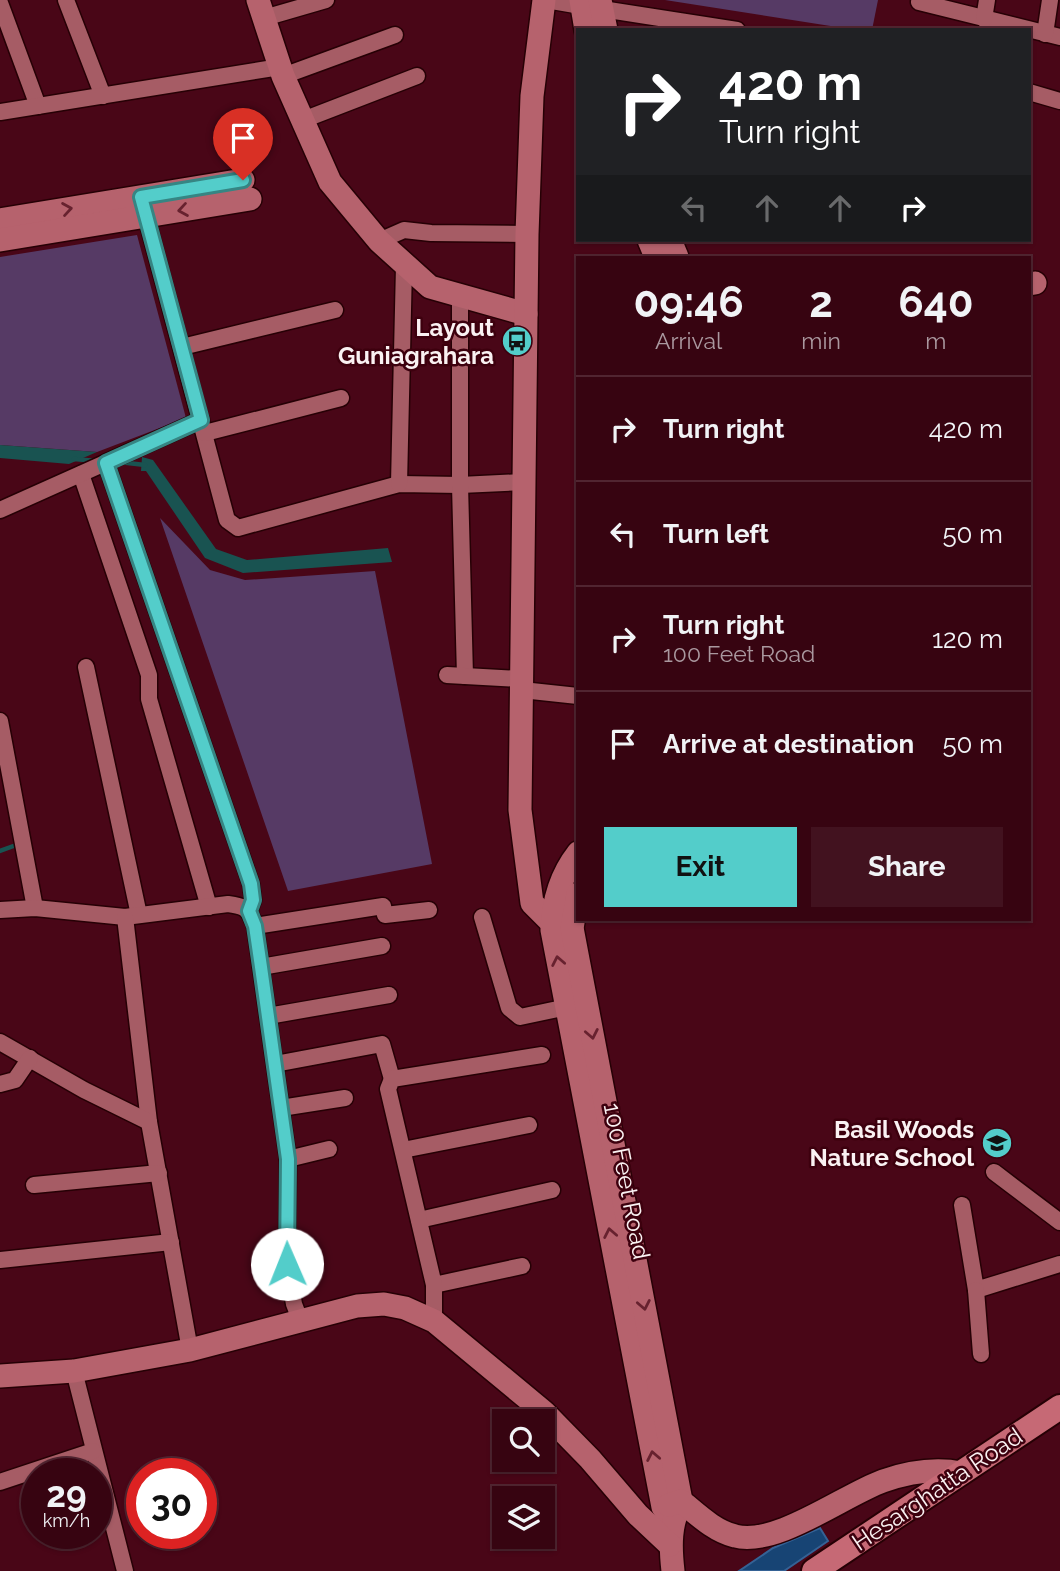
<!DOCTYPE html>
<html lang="en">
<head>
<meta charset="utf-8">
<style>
  body { margin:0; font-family:Raleway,sans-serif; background:#42121f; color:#f1f3f6; height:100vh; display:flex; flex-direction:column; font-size:26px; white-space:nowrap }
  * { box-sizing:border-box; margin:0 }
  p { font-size:23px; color:#aa989f }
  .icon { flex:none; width:38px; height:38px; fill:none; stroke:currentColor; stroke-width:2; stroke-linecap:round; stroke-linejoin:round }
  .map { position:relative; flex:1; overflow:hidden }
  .drawer { position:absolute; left:576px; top:256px; width:455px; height:665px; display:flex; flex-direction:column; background:#370411; border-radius:0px; box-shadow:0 2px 5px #0004,0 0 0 2px #512531 }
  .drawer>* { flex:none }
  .hud { position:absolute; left:576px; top:28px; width:455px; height:214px; border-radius:0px; box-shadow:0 2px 5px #0004,0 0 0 2px #512531; background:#202124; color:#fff; overflow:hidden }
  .tools { position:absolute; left:492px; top:1409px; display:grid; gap:14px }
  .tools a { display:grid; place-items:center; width:63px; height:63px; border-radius:0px; background:#370411; box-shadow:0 2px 5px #0004,0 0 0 2px #512531; font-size:35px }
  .speed { position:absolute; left:21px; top:1458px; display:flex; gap:14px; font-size:35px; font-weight:700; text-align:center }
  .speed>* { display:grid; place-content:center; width:91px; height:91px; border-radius:50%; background:#370411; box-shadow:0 2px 5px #0004,0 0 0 2px #512531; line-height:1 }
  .speed small { font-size:18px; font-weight:400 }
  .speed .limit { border:10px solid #d22; background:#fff; color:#111 }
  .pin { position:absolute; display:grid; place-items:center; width:60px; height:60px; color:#fff; margin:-72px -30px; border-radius:50% 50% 50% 0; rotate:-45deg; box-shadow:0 0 7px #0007 }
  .pin .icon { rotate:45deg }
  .me { position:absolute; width:77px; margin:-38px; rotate:359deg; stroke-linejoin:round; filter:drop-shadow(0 0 5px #0008) }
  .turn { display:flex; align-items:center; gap:24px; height:147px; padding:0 28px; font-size:32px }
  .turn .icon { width:91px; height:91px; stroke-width:2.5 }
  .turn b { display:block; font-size:49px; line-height:60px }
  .lanes { display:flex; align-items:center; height:66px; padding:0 28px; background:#0003; justify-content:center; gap:35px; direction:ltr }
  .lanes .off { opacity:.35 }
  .eta { display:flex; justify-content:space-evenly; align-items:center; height:119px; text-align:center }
  .eta b { font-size:42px; font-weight:700; line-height:49px }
  .button { display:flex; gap:14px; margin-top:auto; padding:14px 28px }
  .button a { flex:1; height:80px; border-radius:0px; background:#53cdca; color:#111; font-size:28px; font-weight:700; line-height:80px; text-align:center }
  .button a+a { background:#42121f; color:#f1f3f6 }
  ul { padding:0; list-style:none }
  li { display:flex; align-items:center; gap:21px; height:105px; padding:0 28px; border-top:2px solid #512531 }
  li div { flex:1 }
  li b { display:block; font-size:26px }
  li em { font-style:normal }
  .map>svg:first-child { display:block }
  .green { fill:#563a65 }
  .water { fill:#195351 }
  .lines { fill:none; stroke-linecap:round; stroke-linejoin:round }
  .stream { stroke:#195351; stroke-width:4.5 }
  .building { fill:#174474; stroke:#356295; stroke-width:2 }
  .street-casing { stroke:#260005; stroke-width:19 }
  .secondary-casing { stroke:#260005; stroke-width:26 }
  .primary-casing { stroke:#260005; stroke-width:28 }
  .street { stroke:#a65c65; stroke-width:16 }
  .secondary { stroke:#b6626d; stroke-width:23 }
  .primary { stroke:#c66975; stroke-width:24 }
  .oneway { stroke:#67222f }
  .route-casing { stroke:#368583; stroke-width:18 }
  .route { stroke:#53cdca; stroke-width:12 }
  .labels { text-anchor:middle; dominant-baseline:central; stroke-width:5; stroke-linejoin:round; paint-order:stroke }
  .poi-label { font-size:24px; font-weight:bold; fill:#faf1f2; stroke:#3d000e; text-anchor:end }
  .street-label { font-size:24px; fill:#faf1f2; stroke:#3d000e }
</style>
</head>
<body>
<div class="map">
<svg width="1060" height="1571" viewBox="0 0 1060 1571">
  <rect width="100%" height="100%" fill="#490617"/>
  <!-- green -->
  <g class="green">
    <path d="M665 0H878L872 30H856Z"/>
    <path d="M137 235 186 418 97 452 0 445V257Z"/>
    <path d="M160 518 210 570 245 580 375 571 432 864 288 891Z"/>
  </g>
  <!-- water -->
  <g class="water">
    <path d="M0 445 97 452 69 464 0 458Z"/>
    <path d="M142 457 153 460 216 549 247 560 388 548 392 562 243 573 205 558 146 471H141Z"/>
  </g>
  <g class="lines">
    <!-- stream -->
    <g class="stream">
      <path d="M74 459 97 461"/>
      <path d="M119 462 145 465"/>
      <path d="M0 851 19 844"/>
    </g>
  </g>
  <!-- building -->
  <path class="building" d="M820 1528 828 1541 784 1571H739L773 1548Z"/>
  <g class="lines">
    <!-- street casing -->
    <g class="street-casing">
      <g id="street">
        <path d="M66 0 103 96"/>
        <path d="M546 0 581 6"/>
        <path d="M920 0 919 2 1060 37"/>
        <path d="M0 3 38 106"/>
        <path d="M602 9 737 30"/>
        <path d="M264 18 326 0"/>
        <path d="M984 19 987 0"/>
        <path d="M1045 34 1050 0"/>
        <path d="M283 76 395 35"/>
        <path d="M1029 92 1060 101"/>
        <path d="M0 112 280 67"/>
        <path d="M303 120 417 76"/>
        <path d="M144 209 227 520 238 528 399 484 460 485 523 482"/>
        <path d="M379 241 404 230 431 233 527 234"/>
        <path d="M460 297V485L465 676"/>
        <path d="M182 347 335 310"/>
        <path d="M205 433 341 398"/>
        <path d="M106 463 251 884 253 900 249 911"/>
        <path d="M81 474 149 675V699L209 907"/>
        <path d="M399 484 404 266"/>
        <path d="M0 510 201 420"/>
        <path d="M86 667 139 915"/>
        <path d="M447 675 521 679"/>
        <path d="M522 690 578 696"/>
        <path d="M0 721 35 908"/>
        <path d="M0 910 35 908 125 917 228 904C242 906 248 907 253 921"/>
        <path d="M125 917 149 1122 190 1350"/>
        <path d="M482 917 509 1008 520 1017 567 1007"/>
        <path d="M261 967 382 946"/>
        <path d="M268 1016 389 995"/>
        <path d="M0 1042 84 1090 149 1122"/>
        <path d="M275 1064 382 1044 392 1079"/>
        <path d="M0 1084 15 1080 30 1058"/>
        <path d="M281 1108 345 1098"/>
        <path d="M403 1150 529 1125"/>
        <path d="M288 1159 329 1149"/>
        <path d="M994 1172 1060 1222"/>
        <path d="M34 1185 159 1173"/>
        <path d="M962 1205 976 1290 1060 1264"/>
        <path d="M419 1220 552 1190"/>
        <path d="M0 1260 171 1242"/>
        <path d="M434 1285 522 1266"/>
        <path d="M976 1290 981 1354"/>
        <path d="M300 1320 294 1304 287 1264 288 1159 255 926 383 906 385 915 429 910"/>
        <path d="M434 1321V1285L388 1089 392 1079 542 1055"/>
        <path d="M74 1371 125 1571"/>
        <path d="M0 1482 93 1451"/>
      </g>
    </g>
    <!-- secondary casing -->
    <g class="secondary-casing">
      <g id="secondary">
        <path d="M258 0 283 76 330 182 379 241 430 287 526 314"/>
        <path d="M544 0 532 96 527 234 520 810 532 903 552 923 572 928"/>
        <path d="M581 0 586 30"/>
        <path d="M600 0 606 30"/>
        <path d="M0 220 243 180"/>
        <path d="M0 240 250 199"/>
        <path d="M649 240 656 257"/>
        <path d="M670 240 677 257"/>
        <path d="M1029 284 1035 283"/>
        <path d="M578 853C560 876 553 901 552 930L663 1507 672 1521"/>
        <path d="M578 894 572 928 681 1501C670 1525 670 1545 673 1571"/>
        <path d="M0 1376 74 1371 190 1350 357 1306 384 1304 405 1308 434 1321 544 1412 590 1459 638 1515 670 1545"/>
        <path d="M669 1505 681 1501C697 1514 714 1531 735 1536 776 1547 844 1495 883 1481 909 1472 935 1468 961 1473"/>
      </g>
    </g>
    <!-- primary casing -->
    <g class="primary-casing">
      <path id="primary" d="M814 1571 1060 1407"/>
    </g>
    <!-- street -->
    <use href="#street" class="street"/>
    <!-- secondary -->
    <use href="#secondary" class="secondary"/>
    <!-- primary -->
    <use href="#primary" class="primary"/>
  </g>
  <!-- one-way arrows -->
  <defs><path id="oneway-chevron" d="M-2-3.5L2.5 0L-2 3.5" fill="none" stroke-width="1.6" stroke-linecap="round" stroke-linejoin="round" transform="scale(1.75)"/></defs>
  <g class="oneway">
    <use href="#oneway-chevron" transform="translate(67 209) rotate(-9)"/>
    <use href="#oneway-chevron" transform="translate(183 210) rotate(171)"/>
    <use href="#oneway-chevron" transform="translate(558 961) rotate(-101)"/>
    <use href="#oneway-chevron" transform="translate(592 1034) rotate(79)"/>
    <use href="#oneway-chevron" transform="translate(610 1233) rotate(-101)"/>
    <use href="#oneway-chevron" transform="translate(644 1305) rotate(79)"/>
    <use href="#oneway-chevron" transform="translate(653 1456) rotate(-101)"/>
  </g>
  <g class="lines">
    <!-- route casing -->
    <g class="route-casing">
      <path id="route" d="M243 180 141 197 201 420 106 463 251 884 253 900 249 911 255 926 261 967 288 1159 287 1264"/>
    </g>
    <!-- route -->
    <use href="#route" class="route"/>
  </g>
  <!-- icons -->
  <defs>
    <g id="bus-disc" transform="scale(1.575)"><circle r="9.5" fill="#53cdca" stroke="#3d000e"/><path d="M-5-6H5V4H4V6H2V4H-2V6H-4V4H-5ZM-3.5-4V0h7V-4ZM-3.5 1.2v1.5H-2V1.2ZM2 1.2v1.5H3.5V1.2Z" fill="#111"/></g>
    <g id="school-disc" transform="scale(1.575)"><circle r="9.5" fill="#53cdca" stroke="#3d000e"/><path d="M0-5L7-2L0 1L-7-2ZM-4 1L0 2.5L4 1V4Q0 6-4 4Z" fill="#111"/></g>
  </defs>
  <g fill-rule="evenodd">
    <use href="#bus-disc" x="517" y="341"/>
    <use href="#school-disc" x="997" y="1143"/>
  </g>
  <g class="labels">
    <!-- poi labels -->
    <g class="poi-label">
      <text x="494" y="327">Layout<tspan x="494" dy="28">Guniagrahara</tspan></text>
      <text x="974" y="1129">Basil Woods<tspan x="974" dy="28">Nature School</tspan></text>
    </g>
    <!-- street labels -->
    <g class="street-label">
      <text transform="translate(627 1181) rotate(79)">100 Feet Road</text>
      <text transform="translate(937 1489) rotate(-34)">Hesarghatta Road</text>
    </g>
  </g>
</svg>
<div class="tools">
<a><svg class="icon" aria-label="search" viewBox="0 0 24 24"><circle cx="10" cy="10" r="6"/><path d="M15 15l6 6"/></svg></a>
<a><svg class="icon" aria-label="layers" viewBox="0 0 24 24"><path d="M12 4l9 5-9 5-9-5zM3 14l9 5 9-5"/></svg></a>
</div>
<div class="speed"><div>29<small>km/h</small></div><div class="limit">30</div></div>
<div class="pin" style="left:243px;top:180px;background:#d93025"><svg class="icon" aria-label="arrive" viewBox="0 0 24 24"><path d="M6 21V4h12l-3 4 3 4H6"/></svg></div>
<svg class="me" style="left:287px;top:1264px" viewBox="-20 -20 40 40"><circle r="19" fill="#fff"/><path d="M0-13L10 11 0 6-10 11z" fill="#53cdca"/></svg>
<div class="hud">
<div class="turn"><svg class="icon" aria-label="right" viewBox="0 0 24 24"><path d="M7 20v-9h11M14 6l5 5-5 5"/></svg><div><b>420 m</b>Turn right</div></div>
<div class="lanes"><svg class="icon off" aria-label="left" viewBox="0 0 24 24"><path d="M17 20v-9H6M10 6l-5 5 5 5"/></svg><svg class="icon off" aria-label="ahead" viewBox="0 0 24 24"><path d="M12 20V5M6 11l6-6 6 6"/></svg><svg class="icon off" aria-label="ahead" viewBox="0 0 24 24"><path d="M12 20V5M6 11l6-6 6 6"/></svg><svg class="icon" aria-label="right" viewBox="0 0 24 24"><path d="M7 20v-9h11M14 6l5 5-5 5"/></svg></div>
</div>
<section class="drawer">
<div class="eta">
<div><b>09:46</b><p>Arrival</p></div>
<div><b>2</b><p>min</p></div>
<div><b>640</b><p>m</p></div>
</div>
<ul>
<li><svg class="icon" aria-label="right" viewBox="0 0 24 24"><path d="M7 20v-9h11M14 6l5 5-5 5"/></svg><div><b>Turn right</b></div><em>420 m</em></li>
<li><svg class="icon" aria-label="left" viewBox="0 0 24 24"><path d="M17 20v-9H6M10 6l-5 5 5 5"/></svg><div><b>Turn left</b></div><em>50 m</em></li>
<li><svg class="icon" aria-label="right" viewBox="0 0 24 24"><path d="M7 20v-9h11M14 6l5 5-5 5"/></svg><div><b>Turn right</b><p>100 Feet Road</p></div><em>120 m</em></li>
<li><svg class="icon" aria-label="arrive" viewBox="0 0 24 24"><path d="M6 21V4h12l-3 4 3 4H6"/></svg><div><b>Arrive at destination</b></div><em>50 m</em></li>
</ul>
<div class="button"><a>Exit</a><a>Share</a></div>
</section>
</div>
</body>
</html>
